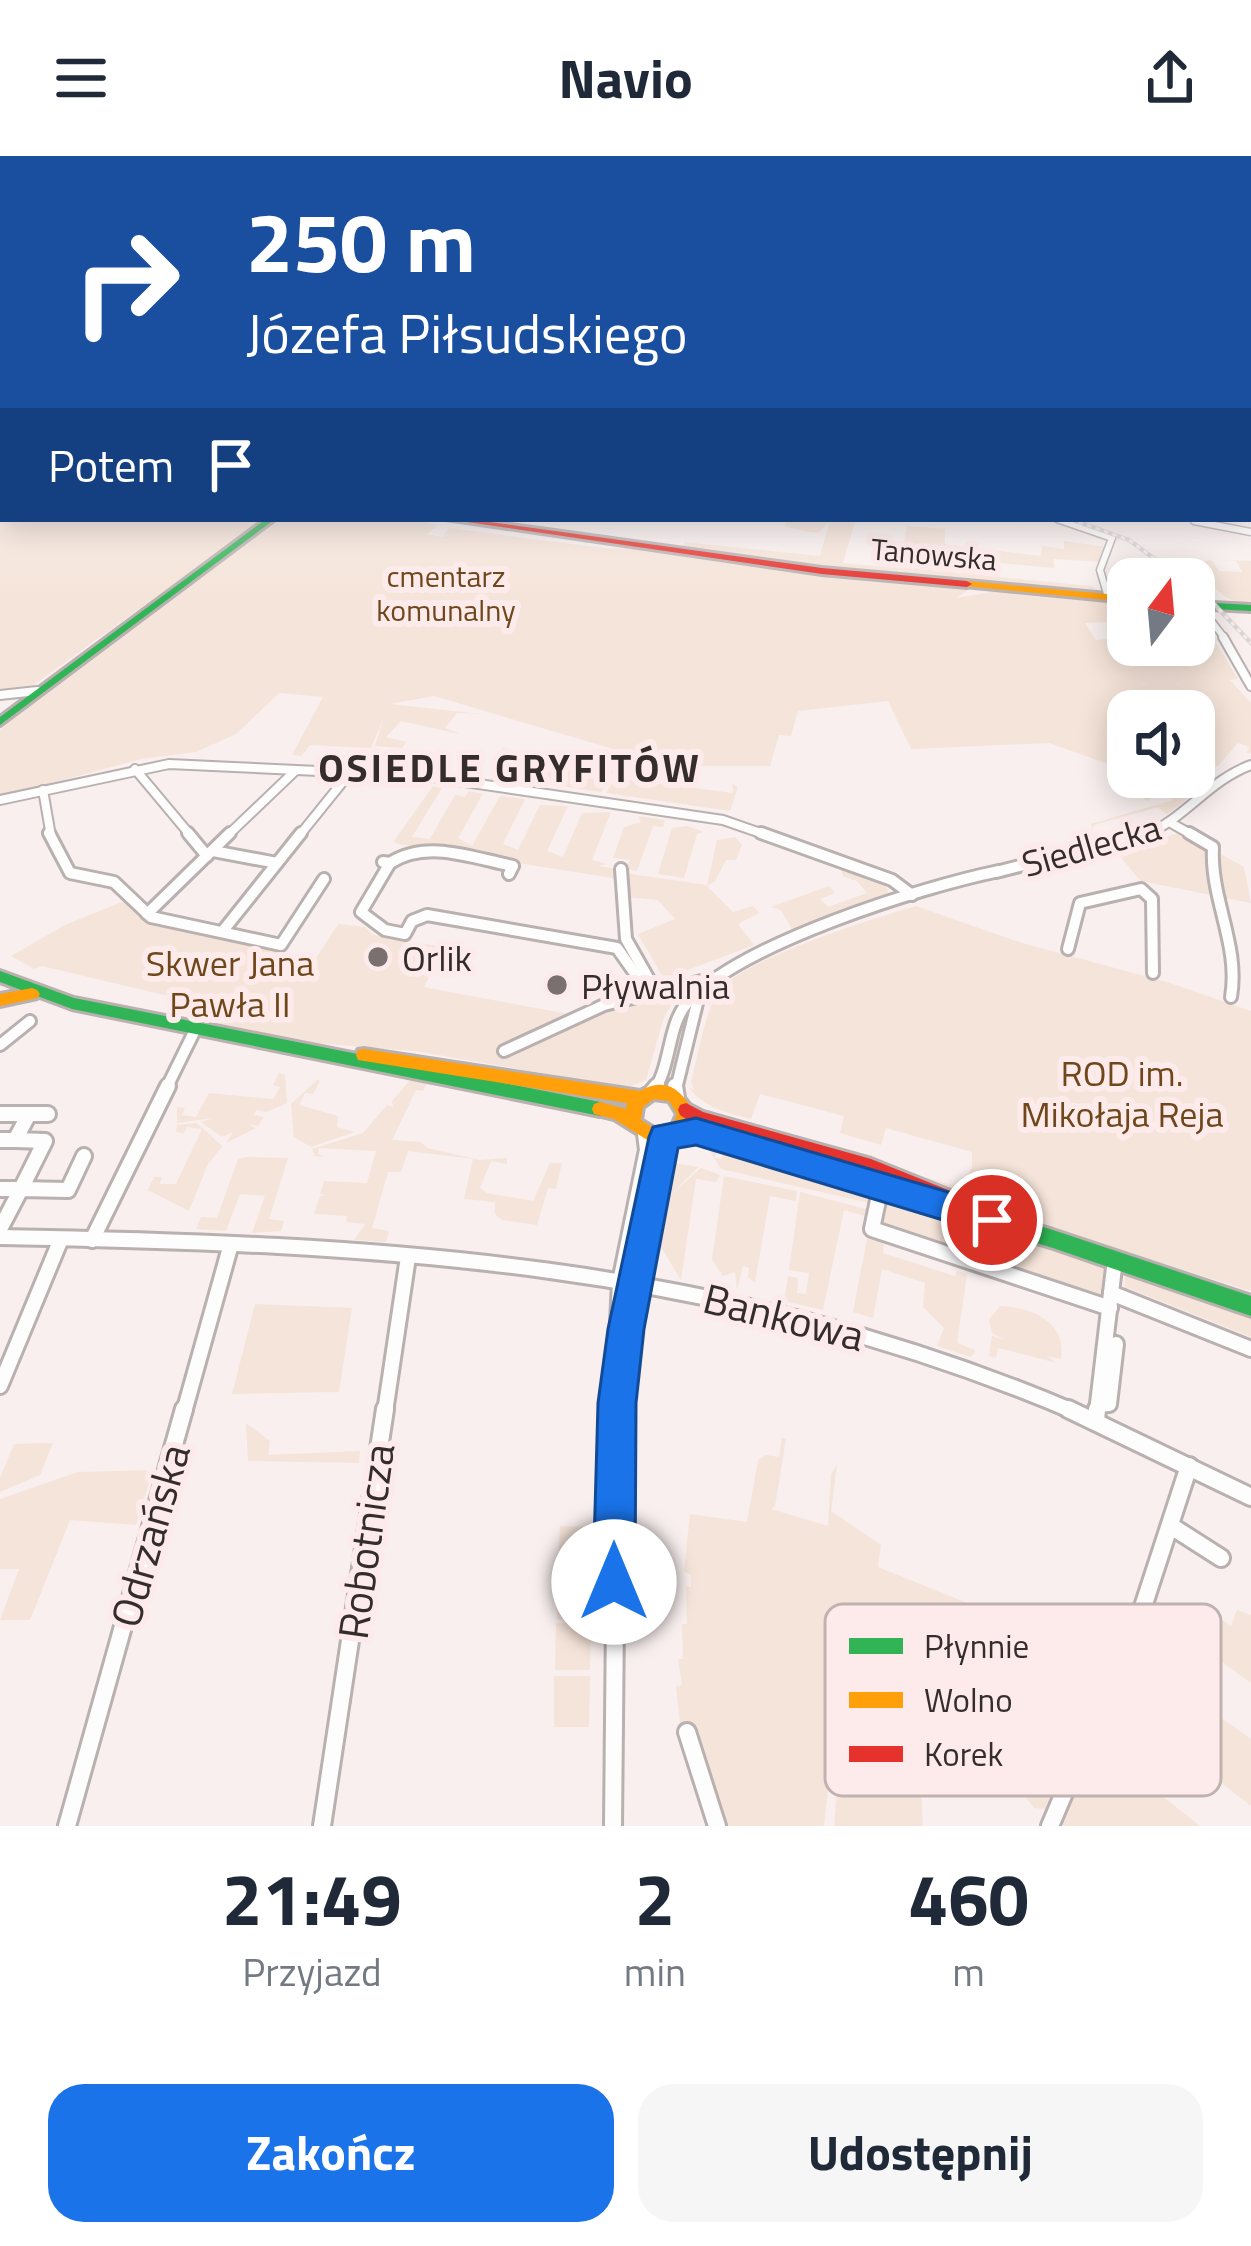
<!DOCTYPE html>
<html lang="pl">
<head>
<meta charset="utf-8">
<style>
  body { margin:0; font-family:"Titillium Web",sans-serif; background:#f6f6f7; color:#1f2937; height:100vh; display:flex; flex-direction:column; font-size:45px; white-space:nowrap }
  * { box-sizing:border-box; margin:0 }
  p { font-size:39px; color:#747a83 }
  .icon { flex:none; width:66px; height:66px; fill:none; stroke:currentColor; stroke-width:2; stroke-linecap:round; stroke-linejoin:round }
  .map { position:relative; height:1670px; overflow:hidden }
  .side { display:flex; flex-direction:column; background:#fff; flex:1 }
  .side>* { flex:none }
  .hud { position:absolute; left:0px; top:0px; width:1251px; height:366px; box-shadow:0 6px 30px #0003; background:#1a4fa0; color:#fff; overflow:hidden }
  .needle { width:78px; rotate:16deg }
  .buttons { position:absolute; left:1107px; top:402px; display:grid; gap:24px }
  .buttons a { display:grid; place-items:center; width:108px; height:108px; border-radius:24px; background:#fff; box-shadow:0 6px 30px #0003; font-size:60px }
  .pin { position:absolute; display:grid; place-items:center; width:102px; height:102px; color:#fff; margin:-51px; border:6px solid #fff; border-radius:50%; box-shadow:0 3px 12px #0007 }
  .me { position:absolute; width:132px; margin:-66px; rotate:0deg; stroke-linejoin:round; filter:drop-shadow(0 0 9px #0008) }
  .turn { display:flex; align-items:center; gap:42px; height:252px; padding:0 48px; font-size:54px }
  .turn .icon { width:156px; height:156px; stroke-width:2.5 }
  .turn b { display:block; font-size:84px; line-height:102px }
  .then { display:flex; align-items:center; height:114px; padding:0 48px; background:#0003; gap:24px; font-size:45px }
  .eta { display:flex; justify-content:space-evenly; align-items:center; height:204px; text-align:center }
  .eta b { font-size:72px; font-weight:700; line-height:84px }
  .primary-button { display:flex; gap:24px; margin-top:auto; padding:24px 48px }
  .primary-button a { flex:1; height:138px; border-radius:36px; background:#1a73e8; color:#fff; font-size:48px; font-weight:700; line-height:138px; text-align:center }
  .primary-button a+a { background:#f6f6f7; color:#1f2937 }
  header { display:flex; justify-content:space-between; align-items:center; height:156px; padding:0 48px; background:#fff; font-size:54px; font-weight:700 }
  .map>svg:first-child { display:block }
  .green { fill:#f5e4d9 }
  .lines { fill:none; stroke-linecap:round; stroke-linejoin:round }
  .street-far4-casing { stroke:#b9b0b0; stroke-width:9 }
  .street-far3-casing { stroke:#b9b0b0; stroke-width:12 }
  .street-far2-casing { stroke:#b9b0b0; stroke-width:16 }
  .street-far1-casing { stroke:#b9b0b0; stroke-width:20 }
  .street-casing { stroke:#b9b0b0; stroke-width:22 }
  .fast-casing { stroke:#b9b0b0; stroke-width:6 }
  .slow-casing { stroke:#b9b0b0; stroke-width:6 }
  .jam-casing { stroke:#b9b0b0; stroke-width:6 }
  .street-far4 { stroke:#fefdfd; stroke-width:6 }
  .street-far3 { stroke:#fefdfd; stroke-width:8 }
  .street-far2 { stroke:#fefdfd; stroke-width:10 }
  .street-far1 { stroke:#fefdfd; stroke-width:14 }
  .street { stroke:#fefdfd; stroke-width:16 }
  .fast { fill:#30b455; fill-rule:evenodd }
  .slow { fill:#ff9f0a; fill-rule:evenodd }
  .jam { fill:#e5322d; fill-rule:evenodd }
  .rail-casing { stroke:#d9d6d6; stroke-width:4.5 }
  .rail { stroke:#fdebeb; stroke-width:3; stroke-dasharray:4.5; stroke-linecap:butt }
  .route { fill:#1a73e8; stroke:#114b97; stroke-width:3 }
  .poi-dot { fill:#7a7070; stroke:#fdebeb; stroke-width:4.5 }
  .labels { text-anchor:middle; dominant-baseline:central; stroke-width:12; stroke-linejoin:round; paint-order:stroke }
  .far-street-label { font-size:30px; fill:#352c2c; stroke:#fdebeb }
  .far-park-label { font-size:30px; fill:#6f471b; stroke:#fdebeb }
  .street-label { font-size:36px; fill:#352c2c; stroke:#fdebeb }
  .poi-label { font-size:36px; fill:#352c2c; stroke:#fdebeb; text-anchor:start }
  .park-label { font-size:36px; fill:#6f471b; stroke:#fdebeb }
  .far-district-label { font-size:39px; font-weight:bold; letter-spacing:3px; fill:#352c2c; stroke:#fdebeb }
  .near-street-label { font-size:42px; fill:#352c2c; stroke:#fdebeb }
  .key { fill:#fdebeb; stroke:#c1b2b2; stroke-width:3 }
  .key-label { font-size:33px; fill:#352c2c }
</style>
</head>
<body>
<header><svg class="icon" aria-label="menu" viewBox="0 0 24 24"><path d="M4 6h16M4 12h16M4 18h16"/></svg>Navio<svg class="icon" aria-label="share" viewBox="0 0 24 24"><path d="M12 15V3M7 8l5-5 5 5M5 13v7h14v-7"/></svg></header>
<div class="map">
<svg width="1251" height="1670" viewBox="0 0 1251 1670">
  <rect width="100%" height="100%" fill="#f9efef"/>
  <!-- green -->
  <g class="green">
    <path d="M0 307 3 363H264L35 528 0 536Z"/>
    <path d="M279 363H411L438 369 427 378 442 381 449 372 603 392 648 393 802 416 973 431 956 442 1003 434 1128 446V465L1085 467 1096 484 1128 481V489H1194V480H1212L1238 523 1230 524 1251 547V597H1246L1250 591 1238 587 1218 610 1206 613 1191 640 1167 658 1158 651 1094 669 1092 674 1091 668 1173 644 1165 633 1147 645C1136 636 1128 632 1127 617L1128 621H1194V555H1128V615L1049 587 911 593 888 545 798 555 791 580 779 579 770 610H701L620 595 434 540 389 548 481 558 457 557 445 572 460 578 401 565 386 581 406 586 402 592 375 590 384 561 371 592 310 589 302 600 292 599 323 541 279 537 236 578 196 596 141 603 0 641V574L49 530Z"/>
    <path d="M788 363H856L843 407 898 412 907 370 945 373V388L1040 400 1043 390 1064 393V385L1107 391 1100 406 1054 403V412L988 406V420L1092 430 1103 437 839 415 681 393 685 386 820 400 829 367 818 377C805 376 794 372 784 370Z"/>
    <path d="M1211 404 1219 415 1242 416 1236 405 1216 404 1251 405V449C1232 448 1217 437 1206 421L1211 417 1195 407Z"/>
    <path d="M502 592 612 614H614L601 636 493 620 503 600Z"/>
    <path d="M622 611 627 613 618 622 733 637 732 627 738 631 730 655 606 637Z"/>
    <path d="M433 630 442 632 412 681 430 683 455 639 465 641 469 635 483 638 458 682 472 690 500 640 525 643 503 688 518 694 540 649 568 650 547 695 563 701 582 657 611 656 592 704 607 708 598 710 616 713 619 723 398 688 394 685Z"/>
    <path d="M638 660 665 664 663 671 653 670 637 715 616 711 618 706 628 708 630 704 613 702 624 671 641 666Z"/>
    <path d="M687 670 704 676 697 678 684 722 658 718 672 672Z"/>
    <path d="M1181 676 1244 711 1251 747 1141 725 1117 697Z"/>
    <path d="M735 681 742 689 736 704H726L715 725 707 730 733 756 753 750 759 757 738 768 754 789 664 823 638 778 675 763 658 744 626 741 624 717 707 729 717 684Z"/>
    <path d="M841 713 887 731 888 737 793 775 781 754 771 751 829 730 835 737 820 743 828 751 867 737 857 725 843 720Z"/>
    <path d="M124 745 140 756 281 795 301 802 298 808 311 810 338 768 365 771 373 779 444 791 424 831 589 862 682 831 664 861 646 924 627 932 415 895 313 887 202 865 201 858 183 849 185 844 42 810 34 813 11 800 65 769Z"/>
    <path d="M916 750 1019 786 1170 827 1251 855V1135L999 1056 925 1021 963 1032 972 1010V996L886 972 881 989 840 977 844 960 760 938 751 963C728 957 704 952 689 932L694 933 691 926C697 903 706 853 718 836 744 802 872 763 916 750Z"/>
    <path d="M279 917 285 919 287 947 266 956 256 954 254 959 264 961 258 970 248 968 256 972 226 987 233 976 222 981 201 966 213 962 177 967V951L185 952 182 959 196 961 209 937 273 943 280 931 273 929Z"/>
    <path d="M317 924 320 925 313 938 305 937 299 949 338 960 337 971 355 976 311 991 294 981 291 948Z"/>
    <path d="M410 924 427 927 423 935 416 934 392 984 421 986 427 992 480 1004 507 1002V1008L491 1005 480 1032 487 1037 533 1045 550 1007H562L556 1033 548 1032 537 1069 502 1064 495 1058V1046L464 1043 473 1003 408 995 401 1016H388L372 1072 389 1075 386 1086 354 1084 365 1068 346 1066 347 1060 314 1058 320 1040 327 1039 320 1038 324 1025 367 1027 376 995 319 992 318 998 325 1001 315 1000 312 993 363 977 387 949 393 951 392 945Z"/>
    <path d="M197 967 222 990 207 1010 189 1055 148 1034 154 1021H162L160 1028H176L202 973 187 971 184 977 176 976 177 969Z"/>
    <path d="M709 993 716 995 715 1002 721 1003 723 997 876 1038 874 1048 721 1013Z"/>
    <path d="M247 1001 288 1002 269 1063 284 1065 281 1075 252 1077 265 1040 240 1038 226 1075 196 1073 201 1061 217 1062 238 1003Z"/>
    <path d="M674 1007 698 1011 671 1039 701 1012 720 1019 716 1026 696 1023 681 1124 659 1088Z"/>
    <path d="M724 1020 797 1035 796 1045 770 1040 755 1126 748 1122 749 1112 743 1110 737 1134 735 1116 723 1120 712 1103Z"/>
    <path d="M800 1036 866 1053 865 1060 844 1054 823 1154 784 1145 788 1120 798 1122 797 1137 806 1138 809 1117 789 1114Z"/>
    <path d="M882 1040 1110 1111 1105 1140 995 1109 990 1096 955 1086 943 1092 880 1069Z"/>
    <path d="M868 1078 884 1083 883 1097 955 1120 957 1115 967 1118 957 1187 975 1194 974 1198 970 1201 937 1190 944 1172 923 1151 925 1127 882 1113 873 1162 853 1156Z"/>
    <path d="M1125 1117 1251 1161V1181L1128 1132 1124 1139Z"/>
    <path d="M255 1148 352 1152 339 1236 232 1238Z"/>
    <path d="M1000 1150C1032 1151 1067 1166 1061 1203L1046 1200 1057 1207 998 1192 996 1202 989 1200 992 1180 1005 1184 992 1177 989 1163Z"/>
    <path d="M246 1267 270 1285 268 1299 360 1295 359 1307 248 1305Z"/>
    <path d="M782 1282 786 1283 775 1350 771 1353 828 1370 831 1318 837 1309 831 1355 881 1389 878 1411 997 1459 1089 1532 1093 1539 1047 1653 1034 1652 984 1588 869 1544 867 1555 838 1542 824 1670H724L689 1571 680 1568 676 1530 682 1529 678 1503H683L682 1468H687L686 1431H691V1419L684 1415 690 1358 747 1366 758 1304 766 1299 779 1301Z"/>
    <path d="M53 1287 40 1319 0 1336V1322L14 1288Z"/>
    <path d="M153 1314 136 1369 70 1364 30 1464H0L19 1413H0V1343L78 1316Z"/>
    <path d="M560 1370 596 1371 592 1412 558 1413Z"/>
    <path d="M558 1416H592L591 1464 557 1463Z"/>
    <path d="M1153 1442 1199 1472 1206 1453 1231 1470 1237 1454 1251 1459V1527L1159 1460 1152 1452Z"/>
    <path d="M556 1467H591L590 1514H555Z"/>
    <path d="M1129 1497 1251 1583V1650L1111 1541Z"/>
    <path d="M554 1520H590L589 1571H554Z"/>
    <path d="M1104 1546 1124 1562 1112 1600 1200 1670H1063L1062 1660Z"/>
    <path d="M848 1612 921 1637 923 1670H834L838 1623Z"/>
  </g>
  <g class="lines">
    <!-- street-far4 casing -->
    <g class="street-far4-casing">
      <g id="street-far4">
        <path d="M1057 363 1112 382 1100 414 1108 441"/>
        <path d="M1194 365 1251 376"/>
        <path d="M1199 449 1226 484"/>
      </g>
    </g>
    <!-- street-far3 casing -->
    <g class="street-far3-casing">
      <g id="street-far3">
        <path d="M1223 481 1251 530"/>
        <path d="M0 539 37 535"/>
        <path d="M135 613 191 680"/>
        <path d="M43 634 51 680"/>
        <path d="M0 644 169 608 424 620 723 664 769 680"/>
        <path d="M1171 667 1194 680"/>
        <path d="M227 680 295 615"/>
        <path d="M299 680 349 618"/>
        <path d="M1143 680C1185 663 1209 624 1251 609"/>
      </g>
    </g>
    <!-- street-far2 casing -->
    <g class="street-far2-casing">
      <g id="street-far2">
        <path d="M49 677 70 717 114 726 151 761 281 789 324 723"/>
        <path d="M188 677 207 700"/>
        <path d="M761 677 892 724 912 739"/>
        <path d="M1189 677 1213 691C1210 743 1240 789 1231 841"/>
        <path d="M213 695 277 707"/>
        <path d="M383 706 390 707 361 756 385 774 405 778 412 765 427 759 617 792 648 836"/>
        <path d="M390 707C427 683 473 702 513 710L509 718"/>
        <path d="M621 713 626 783 655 834"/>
        <path d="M996 716 1150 677"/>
        <path d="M147 758 230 677"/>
        <path d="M222 776 301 677"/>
        <path d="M1068 793 1080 747 1141 733 1152 743 1153 817"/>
        <path d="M0 889 30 865"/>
        <path d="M504 895 604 849 710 823"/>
        <path d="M166 933 196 872"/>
        <path d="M655 933C671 908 668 869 687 847 739 788 921 731 999 715"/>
        <path d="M676 933 700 835"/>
      </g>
    </g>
    <!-- street-far1 casing -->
    <g class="street-far1-casing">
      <g id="street-far1">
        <path d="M675 930 677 942"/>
        <path d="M652 936 657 930"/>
        <path d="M0 958H48"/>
        <path d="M0 984H15L29 958"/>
        <path d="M881 1030 872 1073 1110 1152"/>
        <path d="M0 1033H21L45 985 15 984"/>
        <path d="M0 1073 21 1033 68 1034 84 1000"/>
        <path d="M0 1081C380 1088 720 1105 1075 1256"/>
        <path d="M92 1084 168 930"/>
        <path d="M1111 1137 1251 1193"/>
        <path d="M616 1205 620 1126 647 994 645 978"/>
        <path d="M0 1230 61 1083"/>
        <path d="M1098 1249 1109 1248 1116 1188"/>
        <path d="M184 1256 231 1088"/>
        <path d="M385 1256 408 1101"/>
        <path d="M617 1256 626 1173 664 981"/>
        <path d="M1097 1256 1115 1103"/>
      </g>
    </g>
    <!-- street casing -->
    <g class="street-casing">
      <g id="street">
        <path d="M1068 1253 1251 1341"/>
        <path d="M1096 1265 1097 1253"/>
        <path d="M1171 1370 1221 1402"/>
        <path d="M687 1576 717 1670"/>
        <path d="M67 1670 184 1253"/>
        <path d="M322 1670 385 1253"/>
        <path d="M613 1670 617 1253"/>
        <path d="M1050 1670 1142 1454 1189 1310"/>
      </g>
    </g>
    <!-- fast casing -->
    <g class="fast-casing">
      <g id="fast">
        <path d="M266 363H275L0 569V561Z"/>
        <path d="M1194 446 1251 449V455L1194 452Z"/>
        <path d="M0 815 74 842 600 946 606 948 608 953 606 958 600 960 72 853 0 826Z"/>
        <path d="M677 969H696L1053 1074 1251 1140V1160L1053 1092 696 983 671 981 668 976 671 971Z"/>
      </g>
    </g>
    <!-- slow casing -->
    <g class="slow-casing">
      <g id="slow">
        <path d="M1248 262 1251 263V268L1248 267Z"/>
        <path d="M0 298 3 299V303L0 302Z"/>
        <path d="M967 425 1128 440V446L964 430V426Z"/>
        <path d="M32 832 37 834 40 838 37 842 0 850V838Z"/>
        <path d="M364 893 640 935C666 920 682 934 694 957L683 981 652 987 614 963 594 958 592 953 594 948 600 946 626 953 627 947 364 905 358 904 356 899 358 894ZM654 943 669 945 677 958 672 970 654 972 641 964 643 951Z"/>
      </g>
    </g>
    <!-- jam casing -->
    <g class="jam-casing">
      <g id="jam">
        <path d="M446 363H468L822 412 967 425 972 428 967 431 822 418Z"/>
        <path d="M686 947 703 956 871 1003 958 1038 961 1044 958 1050 952 1052 869 1018 692 967 680 959 678 954 680 949Z"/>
      </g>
    </g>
    <!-- street-far4 -->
    <use href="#street-far4" class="street-far4"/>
    <!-- street-far3 -->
    <use href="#street-far3" class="street-far3"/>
    <!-- street-far2 -->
    <use href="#street-far2" class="street-far2"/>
    <!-- street-far1 -->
    <use href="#street-far1" class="street-far1"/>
    <!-- street -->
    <use href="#street" class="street"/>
    <!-- fast -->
    <use href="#fast" class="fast"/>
    <!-- slow -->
    <use href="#slow" class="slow"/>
    <!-- jam -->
    <use href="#jam" class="jam"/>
    <!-- rail casing -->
    <g class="rail-casing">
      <g id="rail">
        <path d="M1070 363 1129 384 1182 423"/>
        <path d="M1194 427 1251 487"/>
      </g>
    </g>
    <!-- rail -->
    <use href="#rail" class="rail"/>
  </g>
  <!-- sky -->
  <linearGradient id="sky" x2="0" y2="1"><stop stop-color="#a4bbe2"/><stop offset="0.47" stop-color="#fcf8f8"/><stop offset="1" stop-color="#fcf8f8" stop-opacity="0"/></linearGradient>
  <rect width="1251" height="443" fill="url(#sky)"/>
  <!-- route -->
  <path class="route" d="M696 962 992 1049 1004 1053 1009 1064 1004 1075 992 1079 696 989 678 992 644 1173 636 1247 635 1426 629 1441 614 1448 599 1441 593 1426 598 1247 608 1173 649 981 653 971Z"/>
  <!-- markers -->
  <g class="poi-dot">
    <circle cx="378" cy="801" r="12"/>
    <circle cx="557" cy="829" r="12"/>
  </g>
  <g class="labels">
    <!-- far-street labels -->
    <g class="far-street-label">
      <text transform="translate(934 398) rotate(5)">Tanowska</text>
    </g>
    <!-- far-park labels -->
    <g class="far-park-label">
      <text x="446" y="420">cmentarz<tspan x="446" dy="34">komunalny</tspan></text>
    </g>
    <!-- street labels -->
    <g class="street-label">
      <text transform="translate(1091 689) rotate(-16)">Siedlecka</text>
    </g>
    <!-- poi labels -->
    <g class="poi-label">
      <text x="402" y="801">Orlik</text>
      <text x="581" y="829">Pływalnia</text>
    </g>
    <!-- park labels -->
    <g class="park-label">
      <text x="230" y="806">Skwer Jana<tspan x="230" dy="41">Pawła II</tspan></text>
      <text x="1122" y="916">ROD im.<tspan x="1122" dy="41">Mikołaja Reja</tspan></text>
    </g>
    <!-- far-district labels -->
    <g class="far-district-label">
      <text x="510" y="611">OSIEDLE GRYFITÓW</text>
    </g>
    <!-- near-street labels -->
    <g class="near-street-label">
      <text transform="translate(784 1160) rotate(14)">Bankowa</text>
      <text transform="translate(149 1379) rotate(-74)">Odrzańska</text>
      <text transform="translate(365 1385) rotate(-82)">Robotnicza</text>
    </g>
  </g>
  <!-- legend -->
  <rect x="825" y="1448" width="396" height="192" rx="18" class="key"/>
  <rect x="849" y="1482" width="54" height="16" fill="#30b455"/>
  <rect x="849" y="1536" width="54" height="16" fill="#ff9f0a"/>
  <rect x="849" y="1590" width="54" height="16" fill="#e5322d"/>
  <g class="key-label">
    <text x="924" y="1502">Płynnie</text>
    <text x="924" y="1556">Wolno</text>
    <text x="924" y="1610">Korek</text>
  </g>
</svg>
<div class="buttons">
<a><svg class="needle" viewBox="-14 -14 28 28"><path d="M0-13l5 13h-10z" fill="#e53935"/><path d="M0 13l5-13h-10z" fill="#747a83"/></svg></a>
<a><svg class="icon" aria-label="sound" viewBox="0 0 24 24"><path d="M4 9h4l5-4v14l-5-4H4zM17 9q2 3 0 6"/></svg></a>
</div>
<div class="pin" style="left:992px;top:1064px;background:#d93025"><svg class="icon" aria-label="arrive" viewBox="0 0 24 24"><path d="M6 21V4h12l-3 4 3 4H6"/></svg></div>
<svg class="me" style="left:614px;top:1426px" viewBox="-20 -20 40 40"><circle r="19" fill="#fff"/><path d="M0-13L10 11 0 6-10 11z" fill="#1a73e8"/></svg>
<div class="hud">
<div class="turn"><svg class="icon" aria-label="right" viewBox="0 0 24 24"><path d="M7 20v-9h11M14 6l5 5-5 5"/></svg><div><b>250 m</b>Józefa Piłsudskiego</div></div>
<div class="then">Potem<svg class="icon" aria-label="arrive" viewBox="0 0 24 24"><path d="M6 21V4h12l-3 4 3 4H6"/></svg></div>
</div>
</div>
<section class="side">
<div class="eta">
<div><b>21:49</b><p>Przyjazd</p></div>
<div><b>2</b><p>min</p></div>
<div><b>460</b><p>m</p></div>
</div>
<div class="primary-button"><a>Zakończ</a><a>Udostępnij</a></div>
</section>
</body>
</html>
